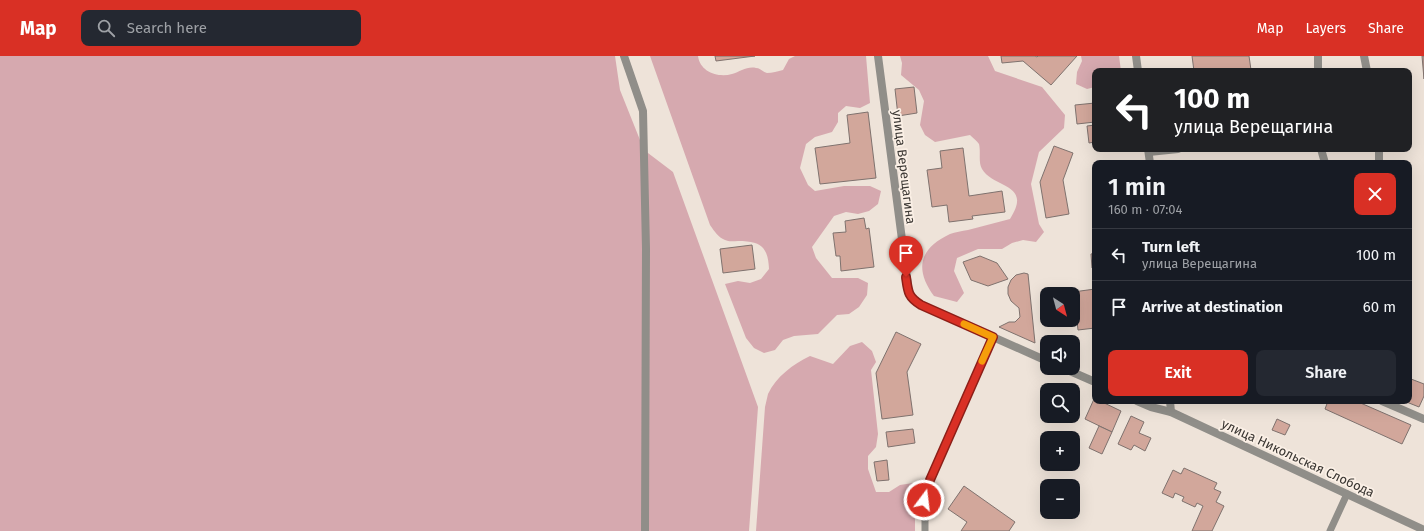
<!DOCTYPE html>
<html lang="en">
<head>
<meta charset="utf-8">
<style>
  body { margin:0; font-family:"Fira Sans",sans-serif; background:#242831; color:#f1f3f6; height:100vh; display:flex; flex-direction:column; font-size:15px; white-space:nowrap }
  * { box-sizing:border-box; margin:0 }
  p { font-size:13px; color:#9ea1a6 }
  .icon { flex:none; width:22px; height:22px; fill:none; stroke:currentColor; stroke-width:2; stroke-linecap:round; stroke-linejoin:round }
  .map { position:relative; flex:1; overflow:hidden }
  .side { position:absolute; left:1092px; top:104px; width:320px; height:244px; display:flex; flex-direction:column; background:#171b24; border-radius:8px; box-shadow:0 4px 16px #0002 }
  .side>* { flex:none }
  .banner { position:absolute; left:1092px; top:12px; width:320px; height:84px; border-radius:8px; box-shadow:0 4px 16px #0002; background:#202124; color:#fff; overflow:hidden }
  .needle { width:26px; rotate:144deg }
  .tools { position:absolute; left:1040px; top:231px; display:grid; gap:8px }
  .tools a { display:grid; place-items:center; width:40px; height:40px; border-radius:8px; background:#171b24; box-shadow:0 4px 16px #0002; font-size:20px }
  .pin { position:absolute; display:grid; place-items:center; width:34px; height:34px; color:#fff; margin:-41px -17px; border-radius:50% 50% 50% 0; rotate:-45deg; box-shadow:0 0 4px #0007 }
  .pin .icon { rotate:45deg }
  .me { position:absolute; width:44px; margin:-22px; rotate:15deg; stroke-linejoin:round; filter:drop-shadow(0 0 3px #0008) }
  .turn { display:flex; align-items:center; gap:14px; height:84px; padding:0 16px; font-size:18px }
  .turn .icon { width:52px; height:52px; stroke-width:2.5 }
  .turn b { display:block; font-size:28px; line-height:34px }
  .round { display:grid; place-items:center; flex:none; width:42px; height:42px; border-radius:8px; background:#242831 }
  .headline { display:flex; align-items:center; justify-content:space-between; height:68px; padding:0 16px }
  h1 { font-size:24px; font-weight:600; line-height:30px }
  .cta { display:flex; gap:8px; margin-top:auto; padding:8px 16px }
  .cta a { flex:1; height:46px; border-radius:8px; background:#d93025; color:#fff; font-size:16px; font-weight:600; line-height:46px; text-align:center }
  .cta a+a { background:#242831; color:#f1f3f6 }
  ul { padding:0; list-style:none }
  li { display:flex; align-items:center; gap:12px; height:52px; padding:0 16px; border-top:1px solid #363941 }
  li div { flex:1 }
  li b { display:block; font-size:15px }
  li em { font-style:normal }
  header { display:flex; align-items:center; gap:24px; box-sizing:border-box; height:56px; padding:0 20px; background:#d93025; color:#fff }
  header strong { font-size:19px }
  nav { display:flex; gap:22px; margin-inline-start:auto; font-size:14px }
  .search { width:280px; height:36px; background:#242831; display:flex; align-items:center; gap:10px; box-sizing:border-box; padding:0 14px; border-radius:8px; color:#9ea1a6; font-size:15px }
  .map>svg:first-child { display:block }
  .forest { fill:#d6a9af }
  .building { fill:#d2a79b; stroke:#7f726e }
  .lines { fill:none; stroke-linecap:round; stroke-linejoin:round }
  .lane { stroke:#908e89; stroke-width:7 }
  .street { stroke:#908e89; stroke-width:8 }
  .route-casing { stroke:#8d1f18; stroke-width:10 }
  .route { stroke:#d93025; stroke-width:7 }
  .slow { stroke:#f59e0b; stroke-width:7 }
  .labels { text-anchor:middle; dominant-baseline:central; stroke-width:3.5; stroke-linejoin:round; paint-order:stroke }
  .street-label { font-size:13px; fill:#3b3733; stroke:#fbf0e6 }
</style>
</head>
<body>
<header>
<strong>Map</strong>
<div class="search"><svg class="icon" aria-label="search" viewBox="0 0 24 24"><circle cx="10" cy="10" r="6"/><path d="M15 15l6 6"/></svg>Search here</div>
<nav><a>Map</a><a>Layers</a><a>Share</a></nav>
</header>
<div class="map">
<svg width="1424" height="475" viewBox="0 0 1424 475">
  <rect width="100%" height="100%" fill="#eee3d9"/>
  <!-- forest -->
  <g class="forest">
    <path d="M0 0H615L620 34 644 94 673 116 758 351 749 475H0Z"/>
    <path d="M650 0H698C700 16 718 22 732 18 740 16 747 10 756 12 760 12 763 16 767 17 772 17 778 15 783 14L789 3 795 0H866L870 47 860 52 846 50 838 57V66L832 76 815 81 806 88 800 112 808 129 815 135 844 130H870L881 135 878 148 869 155 858 158 846 156 834 160 812 191 816 202 832 222H858L868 227 867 239 859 251 849 258 837 259 818 278 794 280 783 284 775 294 764 297 754 292 746 282 725 228 738 225 750 227 761 223 769 213C768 190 760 185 738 185 734 185 729 186 725 184 718 181 715 176 710 169Z"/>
    <path d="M900 0H988L995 15 1042 31 1065 59 1064 72 1039 96 1031 128 1039 168 1044 176 1036 186 1023 184 1012 187 1002 193H978L957 202 954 215 964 237 957 246 934 240C915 214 918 193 950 178 955 176 962 175 968 174 982 170 996 167 1010 163 1033 127 994 133 982 113 978 106 981 96 979 88 977 85 973 82 970 79L935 86 925 79 920 69 924 45 919 34 901 19 902 7Z"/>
    <path d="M1081 0H1119L1121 15H1095V31L1087 33 1076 28 1077 16 1082 5Z"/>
    <path d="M862 286 872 295 876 306 871 314 878 378 876 391 868 400V413L876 436H889L900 429 913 427 917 439 915 463V475H756L765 351C766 347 767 342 768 338 776 321 793 308 810 300L833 308 850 290Z"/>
  </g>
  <!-- building -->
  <g class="building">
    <path d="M715 0H755L716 5Z"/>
    <path d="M1001 0H1035L1037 1 1038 0H1077L1051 29 1023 5 1002 7Z"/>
    <path d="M1192 0H1249L1251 14 1257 13 1258 15H1194Z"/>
    <path d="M1422 0H1424V23Z"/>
    <path d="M914 31 917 57 898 60 895 33Z"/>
    <path d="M1095 47V66L1077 68 1075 49Z"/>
    <path d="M868 56 876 122 820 128 815 92 850 87 847 59Z"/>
    <path d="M1095 69V86L1089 87 1087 70Z"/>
    <path d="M1054 90 1073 97 1063 124 1069 158 1046 162 1040 126Z"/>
    <path d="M963 92 969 140 1002 135 1005 156 972 160 973 163 949 166 947 149 932 151 927 114 942 112 940 95Z"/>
    <path d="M864 162 866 173 869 172 874 211 841 215 840 200H836L833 177 846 176 845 165Z"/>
    <path d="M752 189 755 213 723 217 720 193Z"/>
    <path d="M1095 197V212H1092L1091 198Z"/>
    <path d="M980 200 997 207 1008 223 988 230 971 224 963 206Z"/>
    <path d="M1024 217 1028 218 1035 287 999 271 1009 266H1015L1020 261 1019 252 1011 245 1008 238V231L1011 224 1016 219Z"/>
    <path d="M1095 233V272L1078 274 1077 265 1070 264H1073V236Z"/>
    <path d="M896 276 921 288 907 316 913 359 882 363 876 317Z"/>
    <path d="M1409 323H1411L1424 328V340L1419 351 1404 345H1409Z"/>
    <path d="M1094 343 1095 345H1100L1121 355 1112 376 1085 363Z"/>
    <path d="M1328 345H1356L1411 369 1402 388 1325 353Z"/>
    <path d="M1131 360 1144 366 1139 377 1151 382 1145 395 1134 389 1131 394 1118 388Z"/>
    <path d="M1277 363 1290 369 1285 379 1272 374Z"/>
    <path d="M1099 370 1112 376 1102 398 1089 392Z"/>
    <path d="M913 373 915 387 888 391 886 376Z"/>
    <path d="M887 404 889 424 877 425 874 406Z"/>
    <path d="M1184 412 1217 427 1214 433 1221 436 1216 446 1224 450 1212 475H1192L1203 450 1197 447 1195 451 1182 445 1184 441 1175 437 1173 442 1162 437 1173 414 1181 418Z"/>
    <path d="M964 430 1015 466 1009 475H961L967 466 948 453Z"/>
  </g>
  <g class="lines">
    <!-- lane -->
    <g class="lane">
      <path d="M925 475V444L926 435 993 281"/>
      <path d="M1330 475 1347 438"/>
    </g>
    <!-- street -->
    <g class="street">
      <path d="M624 0 643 55 646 193 645 475"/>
      <path d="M878 0 909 237 913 243 921 249 1047 305"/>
      <path d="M1136 0 1138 15"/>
      <path d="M1364 0 1367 15"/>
      <path d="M1318 15V0"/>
      <path d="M1148 93 1150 107"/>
      <path d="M1321 93 1325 107"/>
      <path d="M1379 93V107"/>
      <path d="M1149 96 1178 93"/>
      <path d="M1063 312 1095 326"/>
      <path d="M1137 345 1151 351 1171 356"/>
      <path d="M1170 345 1171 356 1424 474"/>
      <path d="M1382 345 1424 363"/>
    </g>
  </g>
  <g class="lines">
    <!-- route casing -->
    <g class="route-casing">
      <path id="route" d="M906 221C908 236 908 241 921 249L993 281 930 424 924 444"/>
    </g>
    <!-- route -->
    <use href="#route" class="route"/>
    <!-- slow -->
    <path class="slow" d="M964 268 993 281 982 305"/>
  </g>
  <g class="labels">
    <!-- street labels -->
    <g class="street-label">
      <text transform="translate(904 111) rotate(83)">улица Верещагина</text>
      <text transform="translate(1298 402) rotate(25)">улица Никольская Слобода</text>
    </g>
  </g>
</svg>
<div class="tools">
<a><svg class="needle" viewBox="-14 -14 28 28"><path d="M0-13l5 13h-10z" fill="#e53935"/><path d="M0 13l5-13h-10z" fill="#9ea1a6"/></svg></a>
<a><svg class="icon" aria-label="sound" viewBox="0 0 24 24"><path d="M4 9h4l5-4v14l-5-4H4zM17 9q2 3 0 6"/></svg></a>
<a><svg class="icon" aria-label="search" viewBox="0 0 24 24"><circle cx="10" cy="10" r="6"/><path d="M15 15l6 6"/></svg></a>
<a>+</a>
<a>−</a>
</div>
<div class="pin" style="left:906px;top:221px;background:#d93025"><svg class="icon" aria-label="arrive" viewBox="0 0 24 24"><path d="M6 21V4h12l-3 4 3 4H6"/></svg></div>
<svg class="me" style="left:924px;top:444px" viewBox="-20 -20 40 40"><circle r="17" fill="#d93025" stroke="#fff" stroke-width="3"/><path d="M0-11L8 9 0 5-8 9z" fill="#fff"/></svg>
<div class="banner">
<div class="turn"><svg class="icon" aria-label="left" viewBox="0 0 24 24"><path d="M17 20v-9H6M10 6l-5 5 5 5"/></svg><div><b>100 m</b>улица Верещагина</div></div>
</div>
<section class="side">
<div class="headline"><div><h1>1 min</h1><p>160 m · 07:04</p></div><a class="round" style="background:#d93025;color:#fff"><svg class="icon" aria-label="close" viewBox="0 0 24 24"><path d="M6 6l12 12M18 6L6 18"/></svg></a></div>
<ul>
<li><svg class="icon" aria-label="left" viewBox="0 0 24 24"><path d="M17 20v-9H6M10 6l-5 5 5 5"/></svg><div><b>Turn left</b><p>улица Верещагина</p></div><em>100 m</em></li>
<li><svg class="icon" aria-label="arrive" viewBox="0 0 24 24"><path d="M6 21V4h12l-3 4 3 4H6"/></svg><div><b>Arrive at destination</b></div><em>60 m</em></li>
</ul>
<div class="cta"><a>Exit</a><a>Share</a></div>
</section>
</div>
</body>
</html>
